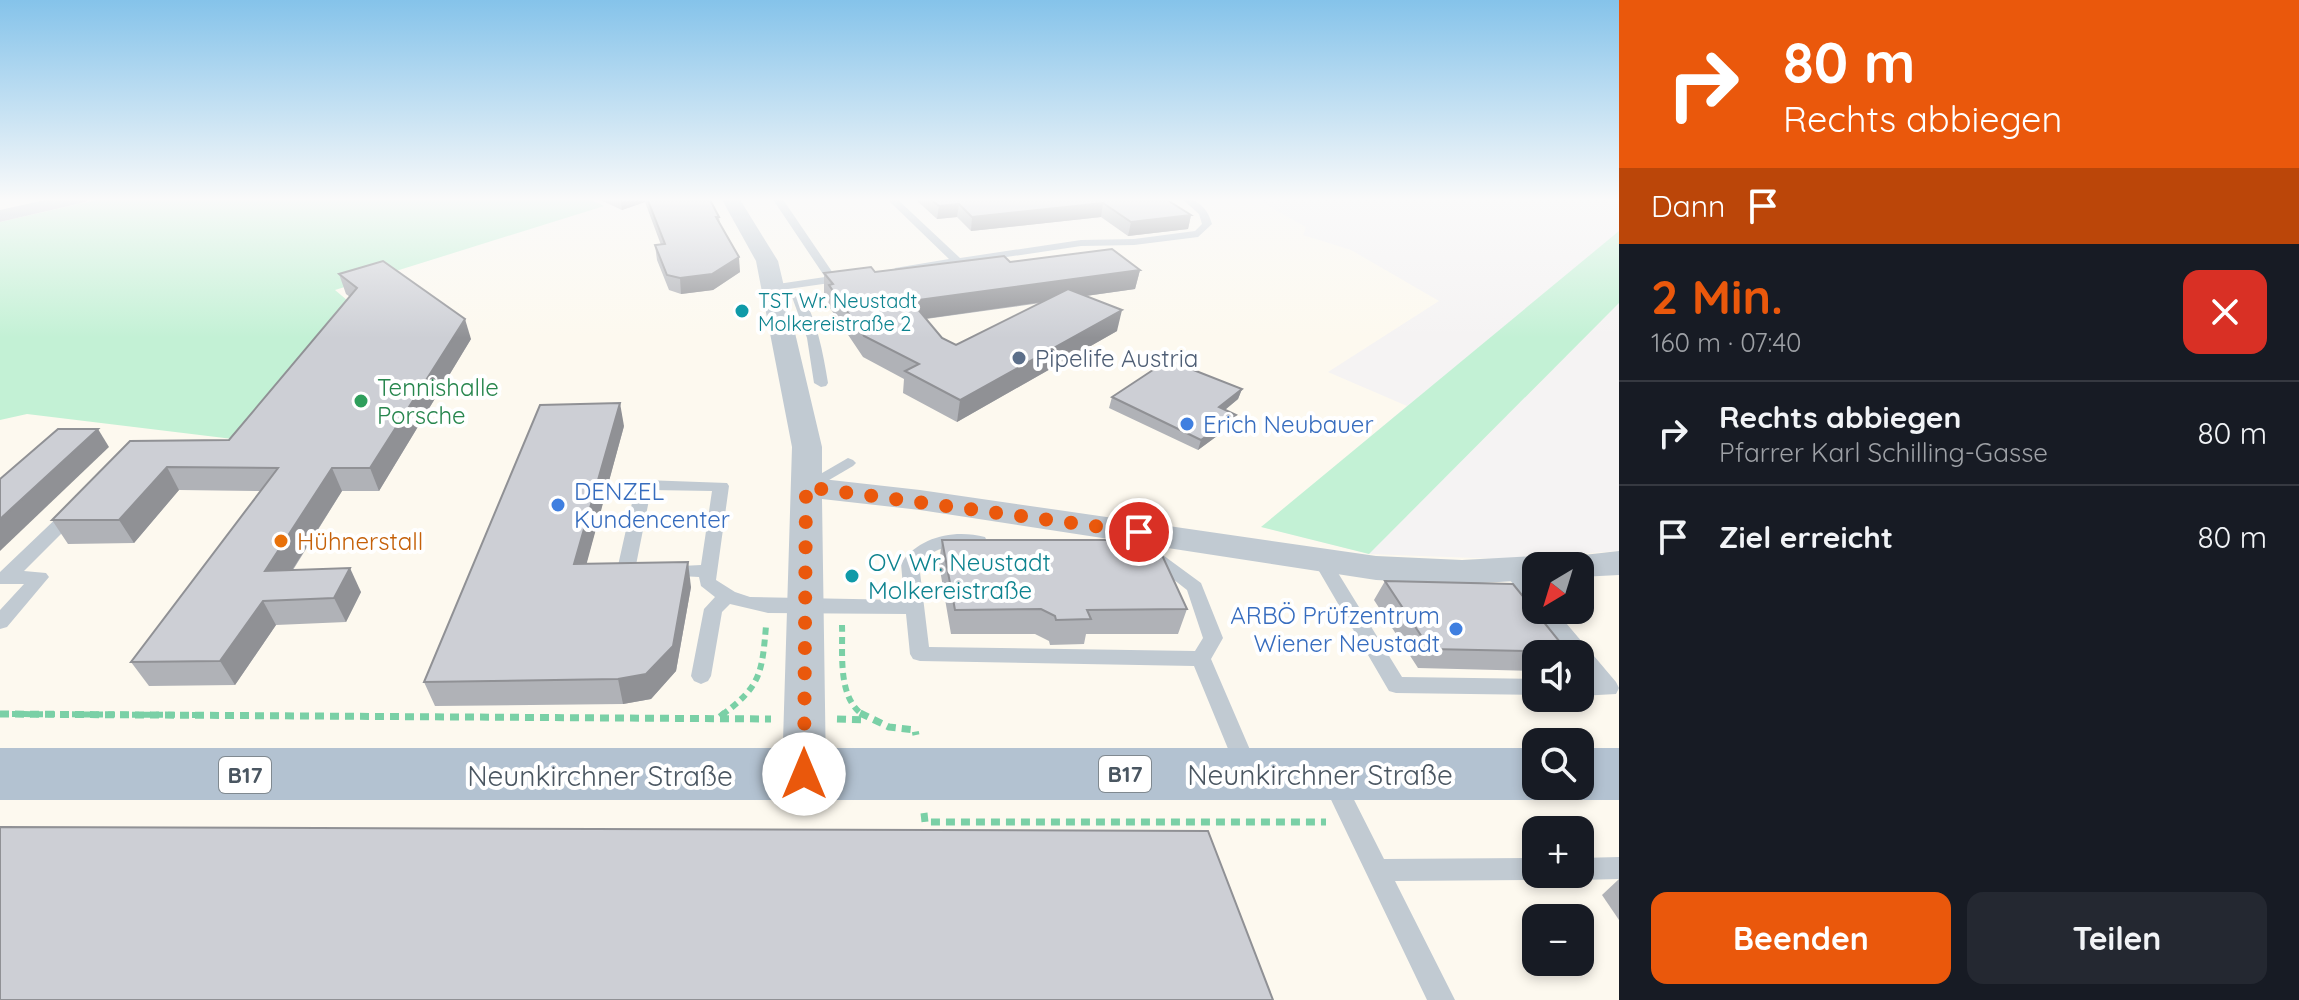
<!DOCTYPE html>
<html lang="de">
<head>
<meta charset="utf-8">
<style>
  body { margin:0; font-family:Quicksand,sans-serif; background:#242831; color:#f1f3f6; height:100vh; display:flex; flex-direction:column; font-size:30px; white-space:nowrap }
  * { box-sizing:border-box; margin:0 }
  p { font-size:26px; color:#9ea1a6 }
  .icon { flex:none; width:44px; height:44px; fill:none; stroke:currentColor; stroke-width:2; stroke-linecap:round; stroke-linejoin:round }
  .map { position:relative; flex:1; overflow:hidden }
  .details { display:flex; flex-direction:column; background:#171b24; width:680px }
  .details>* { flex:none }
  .banner { background:#ea580c; color:#fff; overflow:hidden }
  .needle { width:52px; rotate:218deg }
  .fabs { position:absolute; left:1522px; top:552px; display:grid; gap:16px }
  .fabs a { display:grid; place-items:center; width:72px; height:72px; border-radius:16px; background:#171b24; box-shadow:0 4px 12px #0003; font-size:40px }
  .pin { position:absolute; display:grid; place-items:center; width:68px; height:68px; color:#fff; margin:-34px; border:4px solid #fff; border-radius:50%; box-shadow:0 2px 8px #0007 }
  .me { position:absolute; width:88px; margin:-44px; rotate:0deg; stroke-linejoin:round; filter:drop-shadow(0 0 6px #0008) }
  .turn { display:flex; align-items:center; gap:28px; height:168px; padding:0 32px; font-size:36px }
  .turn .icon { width:104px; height:104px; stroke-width:2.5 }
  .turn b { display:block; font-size:56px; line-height:68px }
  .then { display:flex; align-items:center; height:76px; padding:0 32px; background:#0003; gap:16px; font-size:30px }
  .round { display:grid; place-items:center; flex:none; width:84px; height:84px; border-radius:16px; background:#242831 }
  .head { display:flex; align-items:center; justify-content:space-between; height:136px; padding:0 32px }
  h1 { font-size:48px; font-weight:700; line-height:60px; color:#ea580c }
  .action { display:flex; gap:16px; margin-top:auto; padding:16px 32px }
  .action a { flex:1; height:92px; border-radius:16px; background:#ea580c; color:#fff; font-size:32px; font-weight:700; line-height:92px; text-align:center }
  .action a+a { background:#242831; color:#f1f3f6 }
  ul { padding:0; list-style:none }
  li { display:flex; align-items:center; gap:24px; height:104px; padding:0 32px; border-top:2px solid #363941 }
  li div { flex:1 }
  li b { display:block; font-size:30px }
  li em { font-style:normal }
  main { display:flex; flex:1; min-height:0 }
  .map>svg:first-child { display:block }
  .commercial { fill:#fdf9ef; fill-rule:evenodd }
  .green { fill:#c3f1d5 }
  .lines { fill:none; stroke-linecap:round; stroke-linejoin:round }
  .path-far1 { stroke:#7ad0a6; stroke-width:6; stroke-dasharray:7 5; stroke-linecap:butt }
  .path { stroke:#7ad0a6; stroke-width:7; stroke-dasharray:9 6; stroke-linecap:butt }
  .lane { fill:#c1cad2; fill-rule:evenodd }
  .street { fill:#c1cad2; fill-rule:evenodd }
  .primary { fill:#b3c2d1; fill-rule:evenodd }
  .wall { fill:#b0b2b7; fill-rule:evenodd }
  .shaded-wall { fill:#909195 }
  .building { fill:#cdcfd5; stroke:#909195; stroke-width:2 }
  .route { stroke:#ea580c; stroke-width:14; stroke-dasharray:0 25.2 }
  .culture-dot { fill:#0f9aa8; stroke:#fff; stroke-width:3 }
  .service-dot { fill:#5c6f8a; stroke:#fff; stroke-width:3 }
  .leisure-dot { fill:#2e9e5b; stroke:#fff; stroke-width:3 }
  .shop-dot { fill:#3f7fe0; stroke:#fff; stroke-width:3 }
  .food-dot { fill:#e8710a; stroke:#fff; stroke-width:3 }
  .labels { text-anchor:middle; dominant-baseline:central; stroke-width:8; stroke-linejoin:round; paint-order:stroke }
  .far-culture-label { font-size:20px; fill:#0d838f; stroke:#fff; text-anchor:start }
  .shield { fill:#fff; stroke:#808990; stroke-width:2 }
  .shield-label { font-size:22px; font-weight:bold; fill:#4a5661 }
  .service-label { font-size:24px; fill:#4e5e75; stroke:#fff; text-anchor:start }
  .leisure-label { font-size:24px; fill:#27864d; stroke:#fff; text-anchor:start }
  .shop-label { font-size:24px; fill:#366cbe; stroke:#fff; text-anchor:start }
  .food-label { font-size:24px; fill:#c56008; stroke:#fff; text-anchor:start }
  .culture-label { font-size:24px; fill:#0d838f; stroke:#fff; text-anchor:start }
  .near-street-label { font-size:28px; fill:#4a5661; stroke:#fff }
</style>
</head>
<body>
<main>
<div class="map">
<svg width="1619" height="1000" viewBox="0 0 1619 1000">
  <rect width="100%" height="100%" fill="#f5f3f3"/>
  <!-- commercial -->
  <path class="commercial" d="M0 198H1254L1306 227 1303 235 1351 250 1439 301 1328 372 1407 406 1262 527 1369 554 1500 559 1619 551V1000H0ZM1536 566H1580V610H1536ZM1536 654H1580V698H1536ZM1536 742H1580V786H1536ZM1536 830H1580V874H1536ZM1536 918H1580V962H1536Z"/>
  <!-- green -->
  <g class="green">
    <path d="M105 198H588L604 206 335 290 354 306 241 440 27 414 0 420V222Z"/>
    <path d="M1619 231V303L1369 554 1261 527Z"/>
  </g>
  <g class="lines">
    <!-- path-far1 -->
    <g class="path-far1">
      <path d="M842 625C843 653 837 697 863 715"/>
      <path d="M0 714 201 715"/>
      <path d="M722 715C761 686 762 673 766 626"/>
    </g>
    <!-- path -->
    <g class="path">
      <path d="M860 713 889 727 915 730 916 735"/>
      <path d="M0 714 771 719"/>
      <path d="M720 717 725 713"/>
      <path d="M837 719 865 720"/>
      <path d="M924 813 925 822H1326"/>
    </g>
    <!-- lane -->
    <g class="lane">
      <path d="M772 198H782L835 276 844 275 850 278 844 281 788 289 801 293C817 320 823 352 828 383L826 386 821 387 814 383 807 338 792 297 765 288 771 285 825 277Z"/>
      <path d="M886 198H896L960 258 1081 240 1134 239 1195 231 1202 224 1199 214 1181 198C1198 198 1208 209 1212 224L1198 237 1134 245 1081 246 899 273 894 270 895 268 949 259Z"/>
      <path d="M848 458 853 460 856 463 853 466 812 490 806 492 798 487Z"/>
      <path d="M644 480 727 483 729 486 716 580 735 592 750 597 904 600 901 563C920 536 955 529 985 537L987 541 985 545C956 552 944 538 919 564L929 647 1195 651 1203 638 1187 590 1141 554 1144 550H1156L1201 583 1223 638 1211 659 1257 766 1254 773 1246 775 1238 773 1194 666 920 661 913 659 910 654 906 614 768 613 730 604 722 612 711 676 708 681 701 684 694 681 691 676 704 609 715 597 701 586 699 577 662 575 659 571 662 567 701 565 712 491 651 490 636 565 646 567 649 571 646 575C637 578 629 577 620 574L617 570 636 485Z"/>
      <path d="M71 509 77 510 79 514 77 518 24 571 46 573 49 577 7 627 0 629V610L24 584H0V572L65 510Z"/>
      <path d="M1321 553 1327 555 1402 677 1536 679V695L1396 693 1389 691 1312 559 1315 555Z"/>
      <path d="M1510 563 1516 565 1536 588V607L1530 605 1501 569 1504 565Z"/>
      <path d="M1536 608V610H1555L1616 682 1619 688 1616 694 1580 696V680H1591L1580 667V654H1570L1537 615 1535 610Z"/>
      <path d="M1334 773 1342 776 1384 859 1536 858V874H1546L1536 880 1395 881 1455 1000H1427L1323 783 1326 776Z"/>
      <path d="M1619 857V879L1580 880 1570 874H1580V858Z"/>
    </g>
    <!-- street -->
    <g class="street">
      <path d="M54 198H88L86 202 0 222V210Z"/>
      <path d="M721 198H739L778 261 822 447V479L920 490 1376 556 1462 560 1536 556 1548 559 1552 565 1557 558 1619 551V575L1580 577V566H1536V580L1462 584 1376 580 920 510 822 499 826 774 820 787 804 793 788 787 782 774 792 447 756 261Z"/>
    </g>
    <!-- primary -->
    <path class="primary" d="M0 748H1536V786H1580V748H1619V800H1580L1558 791 1536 800H0Z"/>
  </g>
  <!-- wall -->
  <g class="wall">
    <path d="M596 198H709L719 217 720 224 740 272 713 290 681 294 669 290 657 260 655 245H661L645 202 622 210Z"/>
    <path d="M914 198H1164L1191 215 1188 229 1128 236 1101 217 971 231 957 217 937 219Z"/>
    <path d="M1010 262 1140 270 1135 289 1086 296 1117 331 957 422 903 393 904 379 863 357 828 305 829 299 824 293V273L875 272ZM1041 303 956 345 942 338 926 319Z"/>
    <path d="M339 274 471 339 379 491H342L293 570 361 592 346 622 276 625 235 685 149 686 131 662 261 491 179 490 134 543 68 544 52 520 130 441 229 440 350 297 346 294Z"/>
    <path d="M1242 389 1238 399 1225 410 1232 425 1198 450 1109 408 1112 397Z"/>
    <path d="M624 426 586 564 691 587 676 671 651 699 623 704 435 706 424 682Z"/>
    <path d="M942 540 1187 609 1178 634H1086L1084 644 1050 645 1049 641 1035 634H951L939 564Z"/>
    <path d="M1385 581 1568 652 1567 654H1536V671L1418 668 1374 600Z"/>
    <path d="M1619 879V920L1602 895Z"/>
  </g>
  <!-- shaded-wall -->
  <g class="shaded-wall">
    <path d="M620 198H644L645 202 622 210Z"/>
    <path d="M1103 203 1101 217 971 231 972 217Z"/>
    <path d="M959 204 957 217 937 219 939 206Z"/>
    <path d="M1191 215 1188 229 1128 236 1131 222Z"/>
    <path d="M739 257 740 272 713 290 681 294 680 278Z"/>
    <path d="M1140 270 1135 289 909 321 911 301Z"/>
    <path d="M1122 310 1117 331 957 422 960 400Z"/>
    <path d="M465 319 471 339 379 491 370 468Z"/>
    <path d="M1242 389 1238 399 1215 418 1219 407Z"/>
    <path d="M620 403 624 426 580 588 574 564Z"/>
    <path d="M1236 415 1232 425 1198 450 1201 440Z"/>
    <path d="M98 429 109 447 0 551V519Z"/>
    <path d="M167 467 179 490 134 543 119 520Z"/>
    <path d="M332 468 342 491 277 594 265 571Z"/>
    <path d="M688 562 691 587 676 671 651 699 623 704 618 679Z"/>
    <path d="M350 568 361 592 346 622 334 598Z"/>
    <path d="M263 601 276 625 235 685 220 661Z"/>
  </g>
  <!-- building -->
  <g class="building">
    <path d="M647 198H709L719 217H716L739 257 712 274 680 278 667 275 655 245 665 244Z"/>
    <path d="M929 198H1164L1191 215 1131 222 1103 203 972 217 959 204 939 206Z"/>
    <path d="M1112 249 1140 270 911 301 942 338 956 345 1068 289 1122 310 960 400 905 371 919 364 864 336 829 285 833 284 824 273 871 267 875 272 1004 256 1010 262Z"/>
    <path d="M383 261 465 319 370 468H332L265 571 350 568 334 598 263 601 220 661 131 662 278 468 167 467 119 520H52L130 441 229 440 357 288 339 274Z"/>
    <path d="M1168 360 1242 389 1219 407 1236 415 1201 440 1112 397Z"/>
    <path d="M620 403 574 564 688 562 673 646 646 674 618 679 424 682 540 405Z"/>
    <path d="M58 429H98L0 519V479Z"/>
    <path d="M942 540H1155L1187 609 1087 610 1091 619 1056 620 1055 616 1041 609 955 610Z"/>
    <path d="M1385 581 1513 584 1568 652 1430 649Z"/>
    <path d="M0 827 1208 831 1273 1000H0Z"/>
  </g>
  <!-- sky -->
  <linearGradient id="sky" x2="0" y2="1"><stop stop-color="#85c3ea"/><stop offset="0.59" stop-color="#fafafa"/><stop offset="1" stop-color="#fafafa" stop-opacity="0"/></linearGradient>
  <rect width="1619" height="338" fill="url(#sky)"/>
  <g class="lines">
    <!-- route -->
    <path class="route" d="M804 774 806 487 1139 532"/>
  </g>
  <!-- markers -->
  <g class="culture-dot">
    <circle cx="742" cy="311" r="8"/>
    <circle cx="852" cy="576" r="8"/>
  </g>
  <circle class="service-dot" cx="1019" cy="358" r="8"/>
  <circle class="leisure-dot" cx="361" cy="401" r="8"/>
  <g class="shop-dot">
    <circle cx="1187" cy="424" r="8"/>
    <circle cx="558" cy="505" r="8"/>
    <circle cx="1456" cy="629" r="8"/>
  </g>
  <circle class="food-dot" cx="281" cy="541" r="8"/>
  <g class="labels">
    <!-- far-culture labels -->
    <g class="far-culture-label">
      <text x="758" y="300">TST Wr. Neustadt<tspan x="758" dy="23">Molkereistraße 2</tspan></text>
    </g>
    <!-- shield labels -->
    <g class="shield">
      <rect x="1099" y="756" width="52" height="36" rx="6"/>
      <rect x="219" y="757" width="52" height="36" rx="6"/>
    </g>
    <g class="shield-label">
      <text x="1125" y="774">B17</text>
      <text x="245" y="775">B17</text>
    </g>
    <!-- service labels -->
    <g class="service-label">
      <text x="1035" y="358">Pipelife Austria</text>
    </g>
    <!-- leisure labels -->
    <g class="leisure-label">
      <text x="377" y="387">Tennishalle<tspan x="377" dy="28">Porsche</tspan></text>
    </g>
    <!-- shop labels -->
    <g class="shop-label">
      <text x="1203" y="424">Erich Neubauer</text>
      <text x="574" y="491">DENZEL<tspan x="574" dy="28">Kundencenter</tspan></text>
      <text x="1440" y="615" text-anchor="end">ARBÖ Prüfzentrum<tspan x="1440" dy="28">Wiener Neustadt</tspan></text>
    </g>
    <!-- food labels -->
    <g class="food-label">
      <text x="297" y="541">Hühnerstall</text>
    </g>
    <!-- culture labels -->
    <g class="culture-label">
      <text x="868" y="562">OV Wr. Neustadt<tspan x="868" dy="28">Molkereistraße</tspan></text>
    </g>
    <!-- near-street labels -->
    <g class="near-street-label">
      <text x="1320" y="774">Neunkirchner Straße</text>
      <text x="600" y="775">Neunkirchner Straße</text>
    </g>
  </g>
</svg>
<div class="fabs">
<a><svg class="needle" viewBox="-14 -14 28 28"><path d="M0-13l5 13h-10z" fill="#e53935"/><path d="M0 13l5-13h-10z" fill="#9ea1a6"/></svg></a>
<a><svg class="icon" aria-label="sound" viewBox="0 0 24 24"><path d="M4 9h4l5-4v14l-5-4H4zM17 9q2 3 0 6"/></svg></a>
<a><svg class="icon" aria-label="search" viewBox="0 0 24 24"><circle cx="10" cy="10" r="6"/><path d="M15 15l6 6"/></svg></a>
<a>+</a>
<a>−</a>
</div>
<div class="pin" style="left:1139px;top:532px;background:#d93025"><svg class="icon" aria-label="arrive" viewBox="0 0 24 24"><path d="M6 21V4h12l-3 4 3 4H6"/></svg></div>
<svg class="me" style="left:804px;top:774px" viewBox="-20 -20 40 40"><circle r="19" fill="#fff"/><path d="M0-13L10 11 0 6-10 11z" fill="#ea580c"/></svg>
</div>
<section class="details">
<div class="banner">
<div class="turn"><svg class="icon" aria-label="right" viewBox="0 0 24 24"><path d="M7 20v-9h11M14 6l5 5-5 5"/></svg><div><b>80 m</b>Rechts abbiegen</div></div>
<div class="then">Dann<svg class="icon" aria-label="arrive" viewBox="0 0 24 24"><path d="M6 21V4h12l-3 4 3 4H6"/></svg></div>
</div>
<div class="head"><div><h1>2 Min.</h1><p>160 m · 07:40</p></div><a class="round" style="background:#d93025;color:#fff"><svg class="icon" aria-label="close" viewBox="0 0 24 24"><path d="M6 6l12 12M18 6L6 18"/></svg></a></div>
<ul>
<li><svg class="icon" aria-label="right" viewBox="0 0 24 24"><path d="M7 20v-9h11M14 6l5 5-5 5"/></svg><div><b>Rechts abbiegen</b><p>Pfarrer Karl Schilling-Gasse</p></div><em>80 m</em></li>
<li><svg class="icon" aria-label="arrive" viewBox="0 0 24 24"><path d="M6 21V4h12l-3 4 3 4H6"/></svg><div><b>Ziel erreicht</b></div><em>80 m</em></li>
</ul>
<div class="action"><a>Beenden</a><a>Teilen</a></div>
</section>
</main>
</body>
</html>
